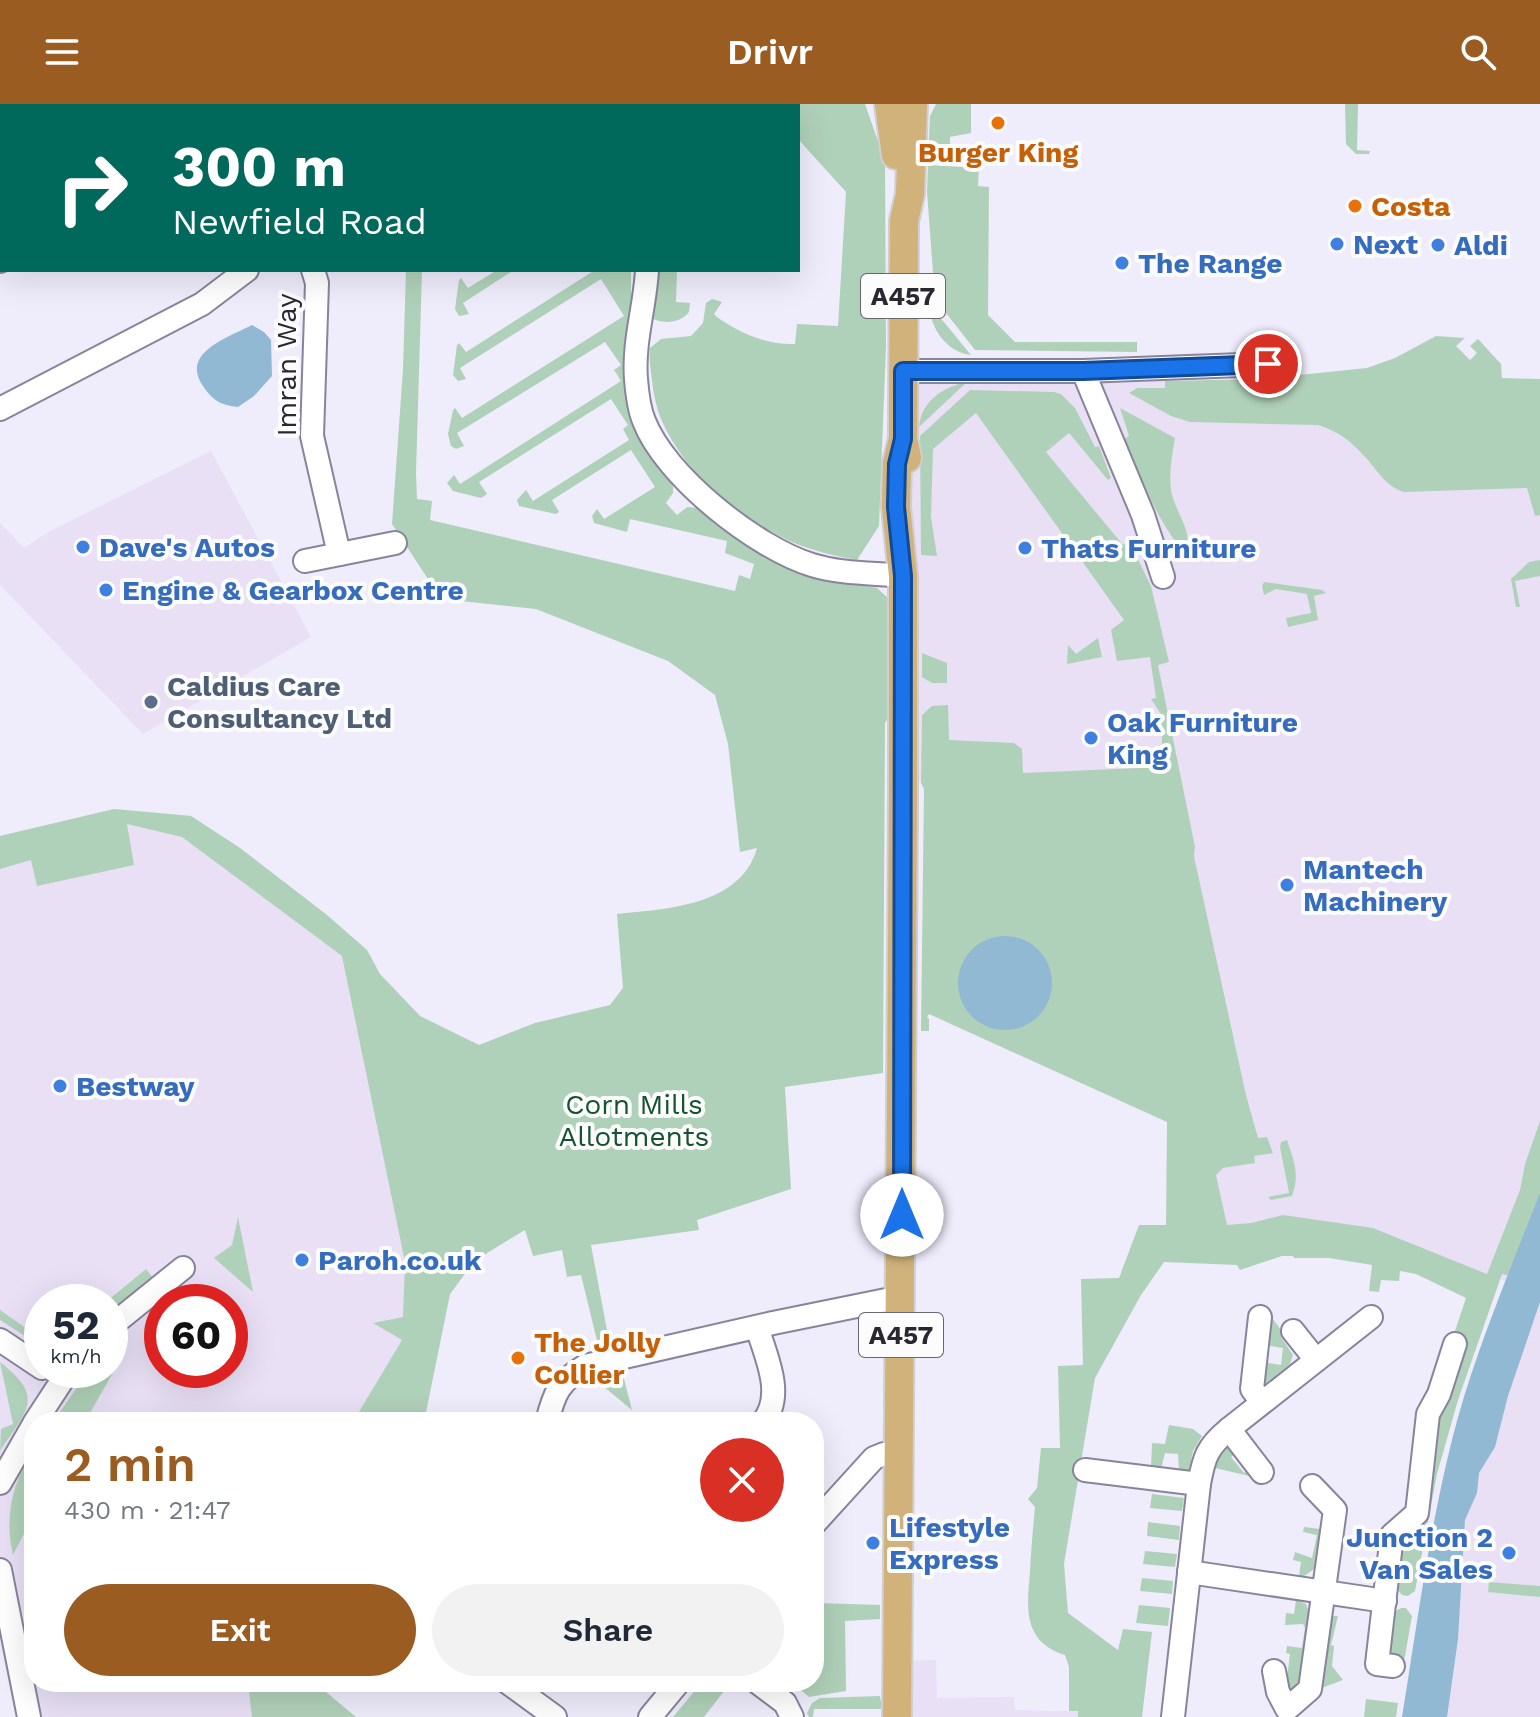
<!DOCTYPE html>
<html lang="en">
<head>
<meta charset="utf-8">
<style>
  body { margin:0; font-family:"Work Sans",sans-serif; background:#f2f2f3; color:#1f2937; height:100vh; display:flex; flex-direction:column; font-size:30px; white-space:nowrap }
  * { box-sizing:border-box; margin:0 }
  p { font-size:26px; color:#747a83 }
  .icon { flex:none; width:44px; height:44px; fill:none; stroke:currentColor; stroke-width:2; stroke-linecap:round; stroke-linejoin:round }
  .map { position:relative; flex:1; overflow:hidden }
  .drawer { position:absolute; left:24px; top:1308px; width:800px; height:280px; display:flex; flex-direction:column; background:#fff; border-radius:32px; box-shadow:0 8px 32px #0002 }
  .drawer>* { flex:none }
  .top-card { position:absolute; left:0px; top:0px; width:800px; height:168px; box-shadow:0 8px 32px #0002; background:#00695c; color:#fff; overflow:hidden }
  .speed { position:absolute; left:24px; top:1180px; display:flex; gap:16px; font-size:40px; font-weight:700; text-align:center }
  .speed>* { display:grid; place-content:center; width:104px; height:104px; border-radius:50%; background:#fff; box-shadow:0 8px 32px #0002; line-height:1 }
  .speed small { font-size:20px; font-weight:400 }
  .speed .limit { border:12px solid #d22; background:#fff; color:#111 }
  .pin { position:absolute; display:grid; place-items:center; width:68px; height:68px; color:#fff; margin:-34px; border:4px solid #fff; border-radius:50%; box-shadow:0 2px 8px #0007 }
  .me { position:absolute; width:88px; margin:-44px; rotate:0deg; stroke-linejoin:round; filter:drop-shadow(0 0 6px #0008) }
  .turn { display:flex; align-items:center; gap:28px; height:168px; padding:0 40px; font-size:36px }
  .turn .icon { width:104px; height:104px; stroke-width:2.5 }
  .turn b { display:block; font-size:56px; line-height:68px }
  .round { display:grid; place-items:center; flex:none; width:84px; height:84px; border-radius:42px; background:#f2f2f3 }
  .summary { display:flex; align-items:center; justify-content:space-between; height:136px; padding:0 40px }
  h1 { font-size:48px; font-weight:600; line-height:60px; color:#9a5c21 }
  .button { display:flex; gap:16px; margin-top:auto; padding:16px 40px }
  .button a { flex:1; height:92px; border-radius:48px; background:#9a5c21; color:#fff; font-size:32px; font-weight:600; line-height:92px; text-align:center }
  .button a+a { background:#f2f2f3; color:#1f2937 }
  header { display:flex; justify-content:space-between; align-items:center; height:104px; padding:0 40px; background:#9a5c21; color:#fff; font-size:36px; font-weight:600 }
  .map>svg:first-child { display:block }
  .industrial { fill:#e9e0f6; fill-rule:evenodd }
  .green { fill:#b0d1b9 }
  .water { fill:#91b9d3 }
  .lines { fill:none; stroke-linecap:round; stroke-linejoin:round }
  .minor-casing { stroke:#88849b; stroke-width:26 }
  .major-casing { stroke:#d0cfd2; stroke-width:32 }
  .minor { stroke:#fff; stroke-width:22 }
  .major { stroke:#d0b27a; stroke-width:28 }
  .route-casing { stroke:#114b97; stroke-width:20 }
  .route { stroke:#1a73e8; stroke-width:14 }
  .food-dot { fill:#e8710a; stroke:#fcfcfc; stroke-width:3 }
  .shop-dot { fill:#3f7fe0; stroke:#fcfcfc; stroke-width:3 }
  .service-dot { fill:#5c6f8a; stroke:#fcfcfc; stroke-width:3 }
  .labels { text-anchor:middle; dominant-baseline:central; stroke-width:8; stroke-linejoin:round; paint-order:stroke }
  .shield { fill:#fcfcfc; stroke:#68676e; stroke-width:2 }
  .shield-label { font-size:26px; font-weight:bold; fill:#292731 }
  .food-label { font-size:28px; font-weight:bold; fill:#c56008; stroke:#fcfcfc; text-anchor:start }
  .shop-label { font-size:28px; font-weight:bold; fill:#366cbe; stroke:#fcfcfc; text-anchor:start }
  .street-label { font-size:28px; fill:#292731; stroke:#fcfcfc }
  .service-label { font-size:28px; font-weight:bold; fill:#4e5e75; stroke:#fcfcfc; text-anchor:start }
  .park-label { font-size:28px; fill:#155330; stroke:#fcfcfc }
</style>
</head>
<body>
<header><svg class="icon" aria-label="menu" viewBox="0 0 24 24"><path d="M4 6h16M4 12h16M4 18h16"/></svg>Drivr<svg class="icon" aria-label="search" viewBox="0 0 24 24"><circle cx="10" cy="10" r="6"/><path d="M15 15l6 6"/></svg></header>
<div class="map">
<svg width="1540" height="1613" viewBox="0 0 1540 1613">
  <rect width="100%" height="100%" fill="#efecfc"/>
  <!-- industrial -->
  <g class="industrial">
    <path d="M1164 263 1166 284 1540 283V1613H1428L1450 1419 1529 1187 1373 1124 1181 1126 1244 981 1194 752 1195 743 1022 679 922 634 921 679H903V267Z"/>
    <path d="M211 347 311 533 143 630 0 481V419L24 444 50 427Z"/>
    <path d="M114 705 191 712 240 744 327 811 367 846 380 870 420 912 479 941 525 1125 487 1149 467 1167 450 1190 424 1318H34V1578H314L356 1613H29L0 1493V732ZM42 1198H110V1266H42ZM162 1198H230V1266H162Z"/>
    <path d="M936 1556 937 1594 1014 1593 1015 1606 1106 1608V1613H897V1557Z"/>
  </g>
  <!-- green -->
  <g class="green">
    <path d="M739 0H865L885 57 886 242 879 422 857 456C835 452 813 447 792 438 739 414 685 370 662 317 655 302 653 285 651 269 650 260 649 253 650 244L661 235 691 232 703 219 706 199 712 195 722 198 714 210 717 213C740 229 766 241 795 240L797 220 838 222 846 88 798 35V2H738Z"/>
    <path d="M936 0H971V29L950 33V43L967 42V55L928 54 930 12Z"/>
    <path d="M1345 0H1358L1357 46 1370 47 1369 50H1356L1346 40Z"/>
    <path d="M928 61 979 64 978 82 989 83 988 211 1015 238H1137V248L975 246 935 195 927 88Z"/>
    <path d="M406 166H422L416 369 417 395 432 397 430 416 735 487 739 471 750 475 754 460 725 449 727 437 630 415 627 428 594 419 592 412 597 405 604 415 655 383 631 346 552 396 559 408 556 410 519 402 517 396 526 386 533 397 629 336 623 325 628 321 611 295 479 378 487 390 481 394 453 387 447 379 454 371 460 380 621 277 614 266 621 261 605 238 457 329 464 342 456 345 451 342 448 330 453 306 455 304 462 314 624 212 601 175 460 264 466 275 458 277 453 271 457 241 459 239 466 248 595 166H631V224L648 346 673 382V389L666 399 677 411 687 403 699 404 852 479 877 484 888 494 890 613 885 618 883 969 785 983 791 1085 697 1116 699 1126 591 1141 610 1242 599 1245 581 1171 567 1173 562 1146 533 1152 525 1126 487 1149 467 1167 450 1190 424 1318H353L402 1236 373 1219 403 1213 405 1158 342 852 182 733 127 720 134 761 37 782 31 756 0 765V732L114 705 191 712 240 744 327 811 367 846 380 870 420 912 479 941 535 919 610 901 623 884 617 810C666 805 741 802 757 744L740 748 728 640 715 591 668 557 536 505 441 495 392 420 403 265Z"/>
    <path d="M497 166H514L463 199 469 210 459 212 455 205 459 176 461 174 468 184Z"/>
    <path d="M655 166H677L676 198 690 199 689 208C680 219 666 220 653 215Z"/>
    <path d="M929 200 971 251C946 248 930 224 929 200Z"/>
    <path d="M1436 232 1465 234 1456 242 1470 256 1477 249 1470 242 1478 235 1501 260 1502 274 1540 275V411L1535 412 1527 384 1404 388C1385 382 1379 368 1366 354 1352 338 1338 327 1318 321L1190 318 1171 312 1129 289 1137 284H1165V277L1260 275 1367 264 1395 254Z"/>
    <path d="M967 278 919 323C921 297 943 283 967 278Z"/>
    <path d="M970 286 1054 288 1061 290 1075 304 1095 343 1099 342 1111 374 1108 376 1069 329 1046 348 1123 441 1128 437 1130 439 1151 482 1169 558 1158 561 1195 743 1194 752 1246 991 1258 1034 1267 1033 1273 1049 1254 1052 1255 1059 1223 1064 1216 1071 1227 1121 1251 1119 1283 1111 1373 1124 1487 1170 1520 1086 1525 1060 1540 1017V1088L1509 1172 1502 1170 1458 1296 1437 1370 1415 1487 1408 1492 1402 1491 1397 1485 1398 1476 1394 1469 1452 1236 1466 1194 1416 1170 1400 1167 1399 1177 1381 1176 1379 1188 1369 1187 1372 1161 1329 1154H1294L1293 1152H1282L1240 1166 1237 1161 1164 1158 1141 1191 1095 1274 1064 1460 1068 1509 1118 1546 1123 1525 1152 1528 1142 1613H1078V1607H1069V1563L1065 1551C1022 1537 1027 1504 1030 1467 1031 1446 1033 1425 1035 1403L1028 1395 1037 1384 1041 1344H1060L1058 1262 1083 1261 1081 1175 1119 1174 1139 1121H1166L1167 1018 929 910 927 913 929 915V927H921L924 685 921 679 922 611 932 602 948 601 949 636 1014 639 1022 645 1023 669 1163 663 1161 610 1151 595 1156 594 1150 553 1117 557 1111 526 1124 516 976 309 933 345 931 413 937 452 921 451 920 332Z"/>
    <path d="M1120 304 1175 334C1172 351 1169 368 1171 386 1174 407 1194 427 1186 448 1162 429 1137 365 1124 335L1129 332Z"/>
    <path d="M1540 456V472L1515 477 1520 503H1516L1511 475 1529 458Z"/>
    <path d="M1264 478 1322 486 1326 489 1314 492 1318 516 1288 523 1286 514 1311 509 1307 490 1276 485 1264 491 1262 482Z"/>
    <path d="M1098 534 1102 553 1067 560 1068 541 1076 550Z"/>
    <path d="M922 549 947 559V579H932L922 573Z"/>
    <path d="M1287 1036C1294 1057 1300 1071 1292 1092L1271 1096 1268 1093 1289 1089 1280 1043 1281 1038Z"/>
    <path d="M238 1113 253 1188 214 1154 232 1141Z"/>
    <path d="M146 1165 154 1175 112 1211 110 1198H106Z"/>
    <path d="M1261 1199 1284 1230 1281 1233 1293 1251 1290 1260 1261 1283 1262 1263 1268 1259 1281 1261 1283 1244 1270 1242 1267 1237V1216Z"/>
    <path d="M0 1206 30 1227 42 1225V1238L28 1234 0 1216Z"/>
    <path d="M110 1252 120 1256 85 1318H53L89 1266H110Z"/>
    <path d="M0 1258C46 1294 27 1306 0 1347L1 1325 13 1320Z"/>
    <path d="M623 1271 632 1306 597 1277Z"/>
    <path d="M1169 1321 1193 1325 1202 1332 1193 1347 1188 1370 1179 1368 1178 1350 1165 1349 1161 1365 1151 1364 1152 1339 1165 1340Z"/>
    <path d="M1234 1338 1240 1346 1231 1353 1244 1369 1253 1363 1262 1375 1215 1364 1222 1348Z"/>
    <path d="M34 1346V1410L13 1451C4 1413 12 1378 34 1346Z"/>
    <path d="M1152 1390 1184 1394 1182 1407 1150 1404Z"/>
    <path d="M1148 1418 1180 1422 1179 1436 1147 1432Z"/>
    <path d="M1304 1423 1320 1425 1314 1465 1303 1473 1299 1472 1301 1458 1293 1456 1295 1448 1312 1454 1317 1431 1303 1428Z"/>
    <path d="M1145 1447 1177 1450 1175 1463 1143 1460Z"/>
    <path d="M1142 1474 1173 1477 1172 1490 1140 1487Z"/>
    <path d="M1489 1478 1540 1482V1493L1488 1488Z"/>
    <path d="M814 1495 818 1499 880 1501V1515L845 1517 846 1587 809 1593 794 1580 787 1588 773 1578H814Z"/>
    <path d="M1296 1496 1306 1500 1309 1508 1299 1585 1290 1588 1286 1582 1290 1550 1286 1549 1287 1542 1302 1544 1305 1524 1303 1520 1285 1521 1286 1509 1294 1510Z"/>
    <path d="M1139 1501 1170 1504 1168 1522 1136 1519Z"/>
    <path d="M1401 1504H1406L1412 1512 1402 1569 1395 1567 1397 1551 1384 1549 1394 1508Z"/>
    <path d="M1332 1512H1338L1331 1541 1334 1542 1332 1562 1343 1576 1322 1584Z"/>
    <path d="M248 1578H314L356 1613H252Z"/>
    <path d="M702 1578H731L704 1613H673Z"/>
    <path d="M880 1592 882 1605H814L813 1613H809L807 1609 812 1599 820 1594Z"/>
    <path d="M1366 1595 1398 1599 1396 1613H1364Z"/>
  </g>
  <!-- water -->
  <g class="water">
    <path d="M252 221 264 228 271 236 272 272 254 292 238 303C221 301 213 297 203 282 180 249 227 234 252 221Z"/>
    <circle cx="1005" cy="879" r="47"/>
    <path d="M1540 1088V1198L1508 1292 1495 1343 1479 1369 1477 1389 1465 1416 1458 1535 1447 1613H1402C1417 1521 1429 1427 1452 1336 1473 1252 1509 1170 1540 1088Z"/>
  </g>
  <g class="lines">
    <!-- minor casing -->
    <g class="minor-casing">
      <g id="minor">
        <path d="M642 0 643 2"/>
        <path d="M134 2V0"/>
        <path d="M295 2V0"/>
        <path d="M330 2V0"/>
        <path d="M0 157 2 155"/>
        <path d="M313 166 317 179 312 332 339 450"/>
        <path d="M647 166C645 203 633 238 636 275 637 288 639 305 644 317 665 372 756 444 812 461 841 470 873 469 903 472"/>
        <path d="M903 267H1083L1268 260"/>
        <path d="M1083 267 1143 411 1163 473"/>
        <path d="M0 305 202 200 247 166"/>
        <path d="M305 457 395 439"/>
        <path d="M1260 1213 1252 1285 1262 1298"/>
        <path d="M110 1223 183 1164"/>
        <path d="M757 1223C766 1253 785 1291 763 1318"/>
        <path d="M1293 1227 1316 1256"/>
        <path d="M0 1236 42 1264"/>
        <path d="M35 1318 69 1266"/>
        <path d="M547 1318C554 1289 559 1278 585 1262L773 1219 901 1193"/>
        <path d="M1229 1325 1262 1368"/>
        <path d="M1085 1366 1199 1380"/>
        <path d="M0 1379 34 1320"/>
        <path d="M814 1420 874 1354 884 1350 901 1351"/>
        <path d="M0 1466 29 1613"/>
        <path d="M1189 1468 1385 1497"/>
        <path d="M1393 1562 1377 1560 1392 1431 1417 1409 1428 1310 1439 1290 1455 1240"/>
        <path d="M1274 1567 1278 1588 1287 1605 1310 1585 1335 1406 1312 1382"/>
        <path d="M507 1578 555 1613"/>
        <path d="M757 1578 785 1599 792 1613"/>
        <path d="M650 1613 679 1578"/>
        <path d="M1173 1613 1199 1380C1204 1353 1207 1343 1229 1325L1371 1213"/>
      </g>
    </g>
    <!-- major casing -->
    <g class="major-casing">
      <g id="major">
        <path d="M889 0 896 51"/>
        <path d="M907 354 903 335 904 117 910 90 913 0"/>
        <path d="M897 1613 903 695V472L896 403 897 360 903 335"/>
      </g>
    </g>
    <!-- minor -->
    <use href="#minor" class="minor"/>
    <!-- major -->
    <use href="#major" class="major"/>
  </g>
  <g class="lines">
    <!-- route casing -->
    <g class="route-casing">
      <path id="route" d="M902 1111 903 472 896 403 897 360 903 335V267H1083L1268 260"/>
    </g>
    <!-- route -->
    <use href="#route" class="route"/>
  </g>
  <!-- markers -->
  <g class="food-dot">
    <circle cx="998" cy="19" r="8"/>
    <circle cx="1355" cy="102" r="8"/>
    <circle cx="518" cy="1254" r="8"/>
  </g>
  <g class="shop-dot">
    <circle cx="1337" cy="140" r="8"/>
    <circle cx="1438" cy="141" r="8"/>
    <circle cx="1122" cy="159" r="8"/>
    <circle cx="83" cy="443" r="8"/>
    <circle cx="1025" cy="444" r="8"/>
    <circle cx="106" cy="486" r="8"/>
    <circle cx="1091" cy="634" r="8"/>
    <circle cx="1287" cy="781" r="8"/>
    <circle cx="60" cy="982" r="8"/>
    <circle cx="302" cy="1156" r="8"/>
    <circle cx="873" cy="1439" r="8"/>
    <circle cx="1509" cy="1449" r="8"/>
  </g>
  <circle class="service-dot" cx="151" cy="598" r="8"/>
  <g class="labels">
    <!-- shield labels -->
    <g class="shield">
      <rect x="861" y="170" width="84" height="44" rx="6"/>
      <rect x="859" y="1209" width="84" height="44" rx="6"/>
    </g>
    <g class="shield-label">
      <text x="903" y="192">A457</text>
      <text x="901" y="1231">A457</text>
    </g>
    <!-- food labels -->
    <g class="food-label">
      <text x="998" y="48" text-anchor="middle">Burger King</text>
      <text x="1371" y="102">Costa</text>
      <text x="534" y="1238">The Jolly<tspan x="534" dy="32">Collier</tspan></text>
    </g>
    <!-- shop labels -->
    <g class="shop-label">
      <text x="1353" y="140">Next</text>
      <text x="1454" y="141">Aldi</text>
      <text x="1138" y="159">The Range</text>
      <text x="99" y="443">Dave's Autos</text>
      <text x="1041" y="444">Thats Furniture</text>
      <text x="122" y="486">Engine &amp; Gearbox Centre</text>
      <text x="1107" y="618">Oak Furniture<tspan x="1107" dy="32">King</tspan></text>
      <text x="1303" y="765">Mantech<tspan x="1303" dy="32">Machinery</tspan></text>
      <text x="76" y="982">Bestway</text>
      <text x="318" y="1156">Paroh.co.uk</text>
      <text x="889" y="1423">Lifestyle<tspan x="889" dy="32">Express</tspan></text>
      <text x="1493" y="1433" text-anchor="end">Junction 2<tspan x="1493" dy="32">Van Sales</tspan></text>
    </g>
    <!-- street labels -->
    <g class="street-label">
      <text transform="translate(286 261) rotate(-90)">Imran Way</text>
    </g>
    <!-- service labels -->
    <g class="service-label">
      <text x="167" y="582">Caldius Care<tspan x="167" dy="32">Consultancy Ltd</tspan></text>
    </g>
    <!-- park labels -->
    <g class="park-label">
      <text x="634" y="1000">Corn Mills<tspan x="634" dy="32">Allotments</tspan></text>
    </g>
  </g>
</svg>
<div class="speed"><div>52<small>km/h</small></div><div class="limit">60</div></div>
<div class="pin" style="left:1268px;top:260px;background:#d93025"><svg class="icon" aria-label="arrive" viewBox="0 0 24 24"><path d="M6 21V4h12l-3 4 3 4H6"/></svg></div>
<svg class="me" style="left:902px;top:1111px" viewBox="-20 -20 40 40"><circle r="19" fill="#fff"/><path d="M0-13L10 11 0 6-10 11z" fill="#1a73e8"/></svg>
<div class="top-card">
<div class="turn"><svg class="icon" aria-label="right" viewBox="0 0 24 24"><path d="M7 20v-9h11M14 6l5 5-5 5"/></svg><div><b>300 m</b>Newfield Road</div></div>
</div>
<section class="drawer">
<div class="summary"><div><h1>2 min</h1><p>430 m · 21:47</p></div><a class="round" style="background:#d93025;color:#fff"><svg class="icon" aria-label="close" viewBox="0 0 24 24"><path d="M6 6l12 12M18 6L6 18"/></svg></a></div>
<div class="button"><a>Exit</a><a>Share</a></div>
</section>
</div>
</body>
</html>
